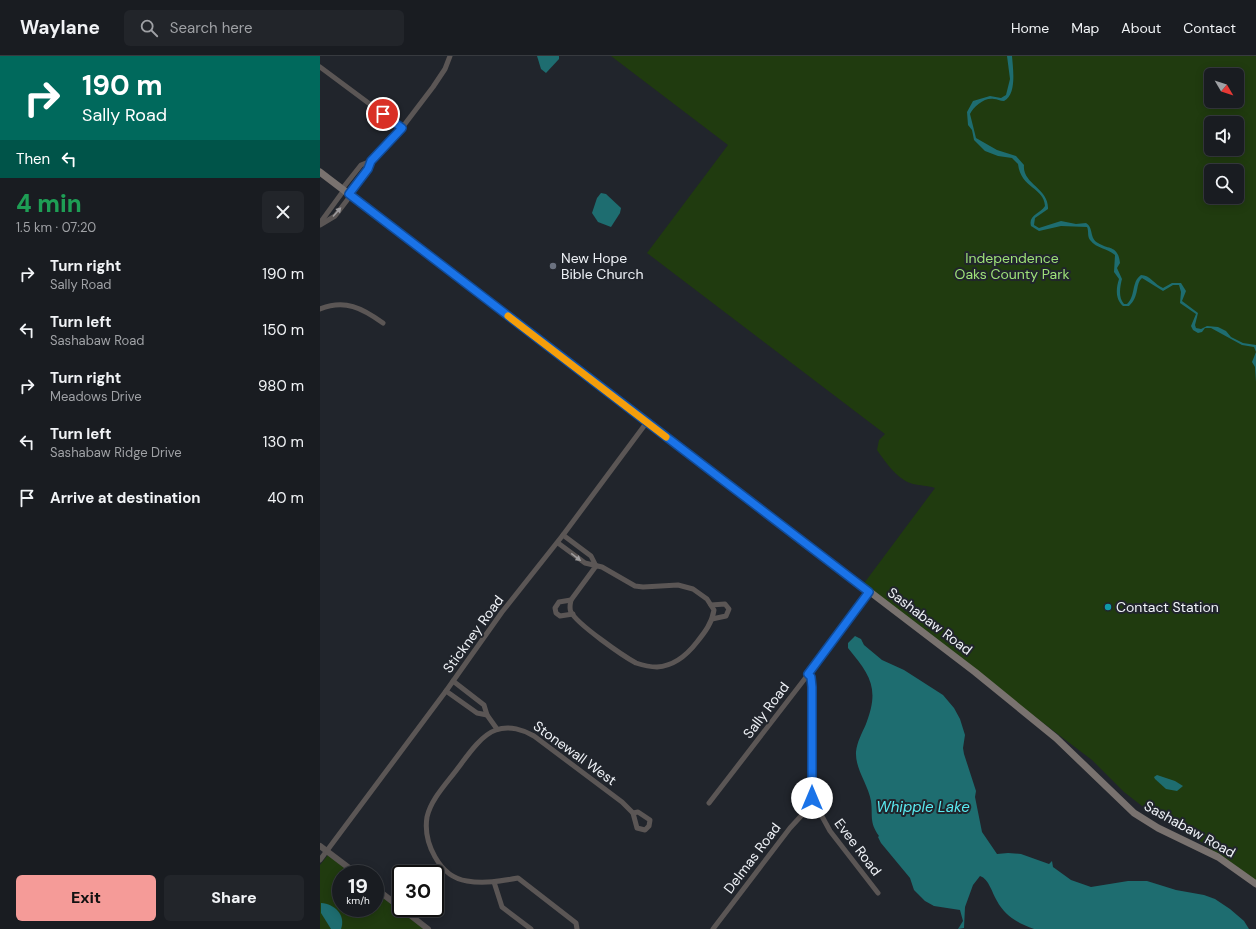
<!DOCTYPE html>
<html lang="en">
<head>
<meta charset="utf-8">
<style>
  body { margin:0; font-family:"DM Sans",sans-serif; background:#22252a; color:#f1f3f6; height:100vh; display:flex; flex-direction:column; font-size:15px; white-space:nowrap }
  * { box-sizing:border-box; margin:0 }
  p { font-size:13px; color:#9fa1a5 }
  .icon { flex:none; width:22px; height:22px; fill:none; stroke:currentColor; stroke-width:2; stroke-linecap:round; stroke-linejoin:round }
  .map { position:relative; flex:1; overflow:hidden }
  .panel { display:flex; flex-direction:column; background:#191c21; width:320px }
  .panel>* { flex:none }
  .top-card { background:#00695c; color:#fff; overflow:hidden }
  .needle { width:26px; rotate:129deg }
  .buttons { position:absolute; left:884px; top:12px; display:grid; gap:8px }
  .buttons a { display:grid; place-items:center; width:40px; height:40px; border-radius:6px; background:#191c21; box-shadow:0 2px 10px #0003,0 0 0 1px #373a3f; font-size:20px }
  .speed { position:absolute; left:12px; top:809px; display:flex; gap:8px; font-size:20px; font-weight:700; text-align:center }
  .speed>* { display:grid; place-content:center; width:52px; height:52px; border-radius:50%; background:#191c21; box-shadow:0 2px 10px #0003,0 0 0 1px #373a3f; line-height:1 }
  .speed small { font-size:10px; font-weight:400 }
  .speed .limit { border:2px solid #111; border-radius:6px; background:#fff; color:#111 }
  .pin { position:absolute; display:grid; place-items:center; width:34px; height:34px; color:#fff; margin:-17px; border:2px solid #fff; border-radius:50%; box-shadow:0 1px 4px #0007 }
  .me { position:absolute; width:44px; margin:-22px; rotate:0deg; stroke-linejoin:round; filter:drop-shadow(0 0 3px #0008) }
  .turn { display:flex; align-items:center; gap:14px; height:84px; padding:0 16px; font-size:18px }
  .turn .icon { width:52px; height:52px; stroke-width:2.5 }
  .turn b { display:block; font-size:28px; line-height:34px }
  .then { display:flex; align-items:center; height:38px; padding:0 16px; background:#0003; gap:8px; font-size:15px }
  .round { display:grid; place-items:center; flex:none; width:42px; height:42px; border-radius:6px; background:#22252a }
  .overview { display:flex; align-items:center; justify-content:space-between; height:68px; padding:0 16px }
  h1 { font-size:24px; font-weight:800; line-height:30px; color:#1e9e55 }
  .button { display:flex; gap:8px; margin-top:auto; padding:8px 16px }
  .button a { flex:1; height:46px; border-radius:6px; background:#f59b98; color:#111; font-size:16px; font-weight:800; line-height:46px; text-align:center }
  .button a+a { background:#22252a; color:#f1f3f6 }
  ul { padding:0; list-style:none }
  li { display:flex; align-items:center; gap:12px; height:56px; padding:0 16px }
  li div { flex:1 }
  li b { display:block; font-size:15px }
  li em { font-style:normal }
  header { display:flex; align-items:center; gap:24px; box-sizing:border-box; height:56px; padding:0 20px; background:#191c21; border-bottom:1px solid #373a3f }
  header strong { font-size:19px }
  nav { display:flex; gap:22px; margin-inline-start:auto; font-size:14px }
  .search { width:280px; height:36px; background:#22252a; display:flex; align-items:center; gap:10px; box-sizing:border-box; padding:0 14px; border-radius:6px; color:#9fa1a5; font-size:15px }
  main { display:flex; flex:1; min-height:0 }
  .map>svg:first-child { display:block }
  .green { fill:#203b0f; fill-rule:evenodd }
  .water { fill:#1e6d70 }
  .lines { fill:none; stroke-linecap:round; stroke-linejoin:round }
  .minor { stroke:#5b5655; stroke-width:5 }
  .tertiary { stroke:#5b5655; stroke-width:6 }
  .secondary { stroke:#79726f; stroke-width:7 }
  .oneway { fill:#9e9c9e }
  .route-casing { stroke:#114b97; stroke-width:10 }
  .route { stroke:#1a73e8; stroke-width:7 }
  .slow { stroke:#f59e0b; stroke-width:7 }
  .worship-dot { fill:#6b7280; stroke:#21252c; stroke-width:1.5 }
  .culture-dot { fill:#0f9aa8; stroke:#21252c; stroke-width:1.5 }
  .labels { text-anchor:middle; dominant-baseline:central; stroke-width:4; stroke-linejoin:round; paint-order:stroke }
  .poi-label { font-size:14px; fill:#eff2f7; stroke:#21252c; text-anchor:start }
  .park-label { font-size:14px; fill:#9ee279; stroke:#21252c }
  .street-label { font-size:14px; fill:#eff2f7; stroke:#21252c }
  .water-label { font-size:15px; font-style:italic; fill:#5aeaf0; stroke:#21252c }
</style>
</head>
<body>
<header>
<strong>Waylane</strong>
<div class="search"><svg class="icon" aria-label="search" viewBox="0 0 24 24"><circle cx="10" cy="10" r="6"/><path d="M15 15l6 6"/></svg>Search here</div>
<nav><a>Home</a><a>Map</a><a>About</a><a>Contact</a></nav>
</header>
<main>
<section class="panel">
<div class="top-card">
<div class="turn"><svg class="icon" aria-label="right" viewBox="0 0 24 24"><path d="M7 20v-9h11M14 6l5 5-5 5"/></svg><div><b>190 m</b>Sally Road</div></div>
<div class="then">Then<svg class="icon" aria-label="left" viewBox="0 0 24 24"><path d="M17 20v-9H6M10 6l-5 5 5 5"/></svg></div>
</div>
<div class="overview"><div><h1>4 min</h1><p>1.5 km · 07:20</p></div><a class="round"><svg class="icon" aria-label="close" viewBox="0 0 24 24"><path d="M6 6l12 12M18 6L6 18"/></svg></a></div>
<ul>
<li><svg class="icon" aria-label="right" viewBox="0 0 24 24"><path d="M7 20v-9h11M14 6l5 5-5 5"/></svg><div><b>Turn right</b><p>Sally Road</p></div><em>190 m</em></li>
<li><svg class="icon" aria-label="left" viewBox="0 0 24 24"><path d="M17 20v-9H6M10 6l-5 5 5 5"/></svg><div><b>Turn left</b><p>Sashabaw Road</p></div><em>150 m</em></li>
<li><svg class="icon" aria-label="right" viewBox="0 0 24 24"><path d="M7 20v-9h11M14 6l5 5-5 5"/></svg><div><b>Turn right</b><p>Meadows Drive</p></div><em>980 m</em></li>
<li><svg class="icon" aria-label="left" viewBox="0 0 24 24"><path d="M17 20v-9H6M10 6l-5 5 5 5"/></svg><div><b>Turn left</b><p>Sashabaw Ridge Drive</p></div><em>130 m</em></li>
<li><svg class="icon" aria-label="arrive" viewBox="0 0 24 24"><path d="M6 21V4h12l-3 4 3 4H6"/></svg><div><b>Arrive at destination</b></div><em>40 m</em></li>
</ul>
<div class="button"><a>Exit</a><a>Share</a></div>
</section>
<div class="map">
<svg width="936" height="873" viewBox="0 0 936 873">
  <rect width="100%" height="100%" fill="#21252c"/>
  <!-- green -->
  <g class="green">
    <path d="M291 0H936V827L860 770 822 750 804 736 772 704 542 530 615 432C606 429 601 430 593 428 578 424 566 407 557 394L559 384 565 378 327 197 408 89ZM891 19H917V45H891ZM891 67H917V93H891ZM891 115H917V141H891Z"/>
    <path d="M8 799 32 818H21V852H55V836L104 873H0V809Z"/>
  </g>
  <!-- water -->
  <g class="water">
    <path d="M217 0H239V3L226 17 221 13Z"/>
    <path d="M687 0H692C693 12 697 39 684 45 680 45 677 43 674 43 665 41 654 50 650 58L656 82 677 94 696 100 704 109C702 128 729 132 728 153L715 162 714 169 719 172 741 165 756 168 766 167C774 172 769 182 778 187 789 194 798 189 800 207L797 212 802 223C800 231 798 241 804 248H807C816 240 811 226 821 219 830 219 835 229 843 232L852 227H861L866 235 862 245 878 257 875 269 876 272 881 273 887 270 898 271 906 275 911 281 923 287 936 289V326L935 311 932 306 936 296 934 291 922 289 891 272H885L882 276 878 277 873 274 871 270 876 258 860 247 861 236 859 229H853L843 235 822 222C815 228 820 240 809 250H803C795 243 796 232 799 223L794 216 795 199C787 192 777 193 770 184 767 180 769 175 767 171L741 170 719 175 711 170C708 159 720 158 725 150 724 131 701 133 698 108L692 102 678 100 665 95 654 84 652 74 648 69 647 56 653 45 670 40 681 42 686 39 690 23Z"/>
    <path d="M281 137 286 138 301 152 300 157 291 171 278 166 272 157 277 142Z"/>
    <path d="M535 580 541 583 544 589 562 604 584 614 623 639 634 652 640 663 645 679 643 692 644 698 656 735 655 741 662 776 677 798 688 797 701 798 729 808 732 805 733 811 751 824 771 831 808 825H827L856 834 884 839 895 843 910 853 924 865 929 873H714C699 868 685 860 677 845 672 837 669 823 660 820L653 829 645 851 644 872 638 873 643 865 640 854 614 850 605 845 594 834 590 822 561 787 558 781 559 780C549 766 553 760 551 745 548 728 535 713 536 696 537 686 542 677 546 668 560 632 550 619 528 592V587Z"/>
    <path d="M837 719 855 725 863 730 857 735 846 733 835 723 834 721Z"/>
    <path d="M1 847C15 848 26 859 21 873H11L1 857Z"/>
  </g>
  <g class="lines">
    <!-- minor -->
    <g class="minor">
      <path d="M0 11 82 72"/>
      <path d="M22 133 41 109 51 105"/>
      <path d="M29 138 48 113 51 105 75 81 113 31 125 13 130 0"/>
      <path d="M0 167 24 134"/>
      <path d="M0 169 15 160 31 139"/>
      <path d="M0 253C25 243 42 252 63 267"/>
      <path d="M243 479 271 500 276 510"/>
      <path d="M238 487 265 507 282 511 315 530 323 531 358 529 373 533 387 543 394 554C392 567 385 576 377 586 367 599 354 610 337 611 330 611 322 609 316 607 303 600 257 568 251 556 249 552 250 549 251 544L276 510"/>
      <path d="M251 544 239 546 235 552 236 557 240 560 253 558"/>
      <path d="M391 549 405 548 409 553 406 560 392 563"/>
      <path d="M488 618 491 621 492 631V742L510 775 558 837"/>
      <path d="M133 625 164 649 167 659 177 673"/>
      <path d="M126 635 157 657 167 659"/>
      <path d="M389 747 507 594 549 536"/>
      <path d="M318 756 330 764 329 770 325 774 317 772 313 757Z"/>
      <path d="M0 804 126 635 182 556 243 479 327 366"/>
      <path d="M174 826 182 851 211 873"/>
      <path d="M257 873 256 867 198 822C181 825 164 828 147 825 119 821 103 786 107 761 111 743 127 727 138 712 147 700 161 679 176 674 189 669 204 674 214 680L302 746 313 757"/>
      <path d="M393 873 470 772 493 747"/>
    </g>
    <!-- tertiary -->
    <g class="tertiary">
      <path d="M0 790 37 818"/>
      <path d="M55 832 81 852"/>
      <path d="M81 852 108 873"/>
    </g>
    <!-- secondary -->
    <path class="secondary" d="M0 116 655 616 736 682 814 757 838 772 898 801 936 828"/>
  </g>
  <!-- one-way arrows -->
  <defs><path id="oneway-solid" d="M-6-.8H1V-3.2L6.5 0L1 3.2V.8H-6Z"/></defs>
  <g class="oneway">
    <use href="#oneway-solid" transform="translate(17 156) rotate(-48)"/>
    <use href="#oneway-solid" transform="translate(256 501) rotate(37)"/>
  </g>
  <g class="lines">
    <!-- route casing -->
    <g class="route-casing">
      <path id="route" d="M63 58 82 72 51 105 48 113 29 138 549 536 488 618 491 621 492 631V742"/>
    </g>
    <!-- route -->
    <use href="#route" class="route"/>
    <!-- slow -->
    <path class="slow" d="M188 260 346 381"/>
  </g>
  <!-- markers -->
  <circle class="worship-dot" cx="233" cy="210" r="4"/>
  <circle class="culture-dot" cx="788" cy="551" r="4"/>
  <g class="labels">
    <!-- poi labels -->
    <g class="poi-label">
      <text x="241" y="202">New Hope<tspan x="241" dy="16">Bible Church</tspan></text>
      <text x="796" y="551">Contact Station</text>
    </g>
    <!-- park labels -->
    <g class="park-label">
      <text x="692" y="202">Independence<tspan x="692" dy="16">Oaks County Park</tspan></text>
    </g>
    <!-- street labels -->
    <g class="street-label">
      <text transform="translate(610 565) rotate(37)">Sashabaw Road</text>
      <text transform="translate(153 578) rotate(-54)">Stickney Road</text>
      <text transform="translate(446 654) rotate(-53)">Sally Road</text>
      <text transform="translate(255 697) rotate(36)">Stonewall West</text>
      <text transform="translate(870 773) rotate(29)">Sashabaw Road</text>
      <text transform="translate(538 791) rotate(53)">Evee Road</text>
      <text transform="translate(432 802) rotate(-53)">Delmas Road</text>
    </g>
    <!-- water labels -->
    <g class="water-label">
      <text x="603" y="751">Whipple Lake</text>
    </g>
  </g>
</svg>
<div class="buttons">
<a><svg class="needle" viewBox="-14 -14 28 28"><path d="M0-13l5 13h-10z" fill="#e53935"/><path d="M0 13l5-13h-10z" fill="#9fa1a5"/></svg></a>
<a><svg class="icon" aria-label="sound" viewBox="0 0 24 24"><path d="M4 9h4l5-4v14l-5-4H4zM17 9q2 3 0 6"/></svg></a>
<a><svg class="icon" aria-label="search" viewBox="0 0 24 24"><circle cx="10" cy="10" r="6"/><path d="M15 15l6 6"/></svg></a>
</div>
<div class="speed"><div>19<small>km/h</small></div><div class="limit">30</div></div>
<div class="pin" style="left:63px;top:58px;background:#d93025"><svg class="icon" aria-label="arrive" viewBox="0 0 24 24"><path d="M6 21V4h12l-3 4 3 4H6"/></svg></div>
<svg class="me" style="left:492px;top:742px" viewBox="-20 -20 40 40"><circle r="19" fill="#fff"/><path d="M0-13L10 11 0 6-10 11z" fill="#1a73e8"/></svg>
</div>
</main>
</body>
</html>
